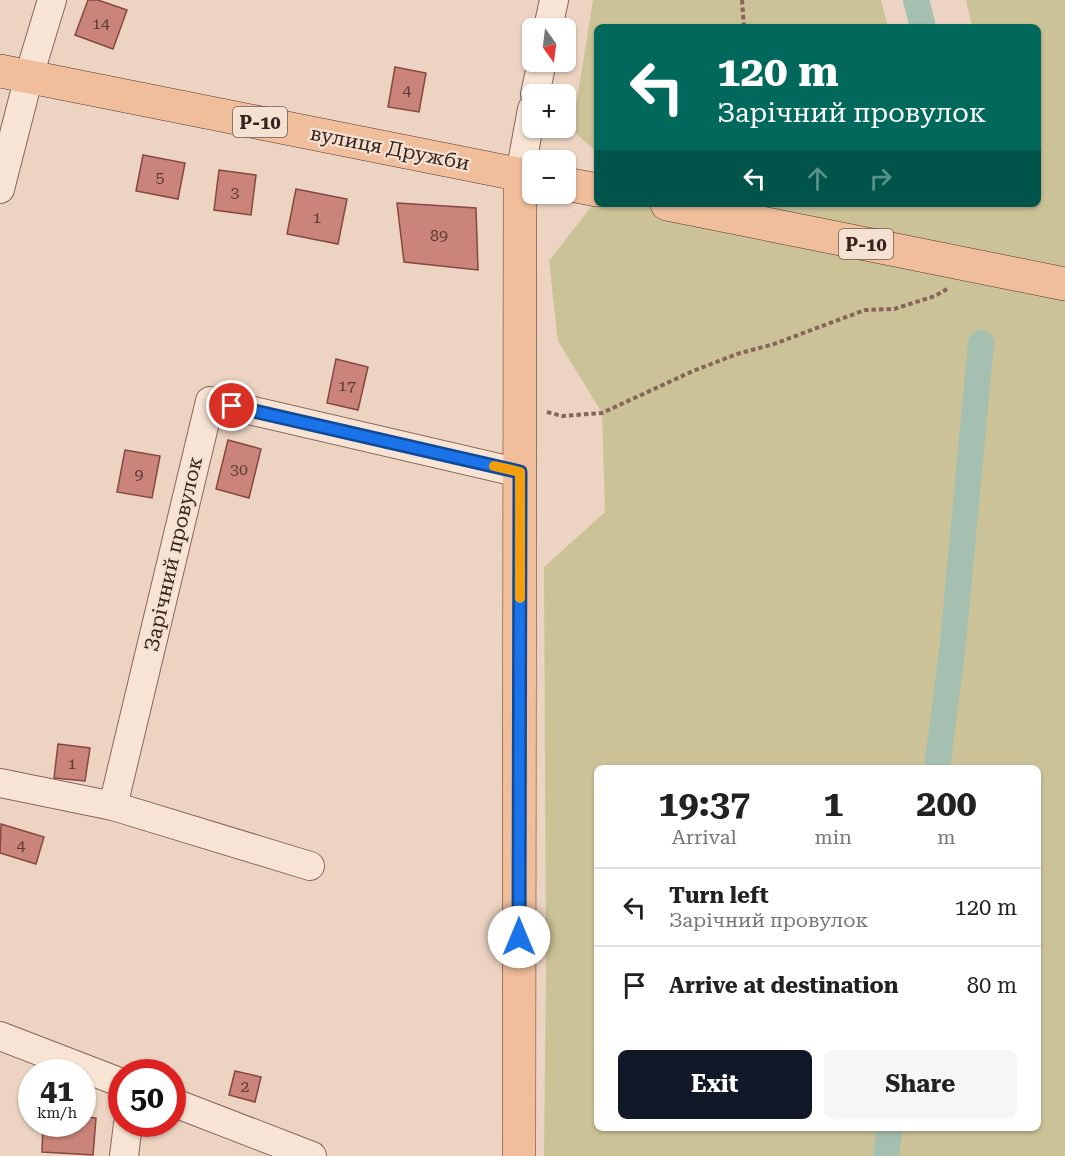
<!DOCTYPE html>
<html lang="en">
<head>
<meta charset="utf-8">
<style>
  body { margin:0; font-family:"Roboto Serif",serif; background:#f6f6f6; color:#222; height:100vh; display:flex; flex-direction:column; font-size:22px; white-space:nowrap }
  * { box-sizing:border-box; margin:0 }
  p { font-size:20px; color:#767676 }
  .icon { flex:none; width:33px; height:33px; fill:none; stroke:currentColor; stroke-width:2; stroke-linecap:round; stroke-linejoin:round }
  .map { position:relative; flex:1; overflow:hidden }
  .panel { position:absolute; left:594px; top:765px; width:447px; height:366px; display:flex; flex-direction:column; background:#fff; border-radius:9px; box-shadow:0 2px 4px #0004 }
  .panel>* { flex:none }
  .guide { position:absolute; left:594px; top:24px; width:447px; height:183px; border-radius:9px; box-shadow:0 2px 4px #0004; background:#00695c; color:#fff; overflow:hidden }
  .needle { width:39px; rotate:166deg }
  .tools { position:absolute; left:522px; top:18px; display:grid; gap:12px }
  .tools a { display:grid; place-items:center; width:54px; height:54px; border-radius:9px; background:#fff; box-shadow:0 2px 4px #0004; font-size:30px }
  .speed { position:absolute; left:18px; top:1059px; display:flex; gap:12px; font-size:30px; font-weight:700; text-align:center }
  .speed>* { display:grid; place-content:center; width:78px; height:78px; border-radius:50%; background:#fff; box-shadow:0 2px 4px #0004; line-height:1 }
  .speed small { font-size:15px; font-weight:400 }
  .speed .limit { border:9px solid #d22; background:#fff; color:#111 }
  .pin { position:absolute; display:grid; place-items:center; width:51px; height:51px; color:#fff; margin:-26px; border:3px solid #fff; border-radius:50%; box-shadow:0 2px 6px #0007 }
  .me { position:absolute; width:66px; margin:-33px; rotate:0deg; stroke-linejoin:round; filter:drop-shadow(0 0 4px #0008) }
  .turn { display:flex; align-items:center; gap:21px; height:126px; padding:0 24px; font-size:27px }
  .turn .icon { width:78px; height:78px; stroke-width:2.5 }
  .turn b { display:block; font-size:42px; line-height:51px }
  .lanes { display:flex; align-items:center; height:57px; padding:0 24px; background:#0003; justify-content:center; gap:30px; direction:ltr }
  .lanes .off { opacity:.35 }
  .eta { display:flex; justify-content:space-evenly; align-items:center; height:102px; text-align:center }
  .eta b { font-size:36px; font-weight:700; line-height:42px }
  .button { display:flex; gap:12px; margin-top:auto; padding:12px 24px }
  .button a { flex:1; height:69px; border-radius:9px; background:#111827; color:#fff; font-size:24px; font-weight:700; line-height:69px; text-align:center }
  .button a+a { background:#f6f6f6; color:#222 }
  ul { padding:0; list-style:none }
  li { display:flex; align-items:center; gap:18px; height:78px; padding:0 24px; border-top:2px solid #e0e0e0 }
  li div { flex:1 }
  li b { display:block; font-size:22px }
  li em { font-style:normal }
  .map>svg:first-child { display:block }
  .grass { fill:#cbc297; fill-rule:evenodd }
  .lines { fill:none; stroke-linecap:round; stroke-linejoin:round }
  .canal { stroke:#a5c0b0; stroke-width:26 }
  .building { fill:#ca8479; stroke:#854840; stroke-width:1.5 }
  .minor-casing { stroke:#87655a; stroke-width:30 }
  .major-casing { stroke:#54352e; stroke-width:34 }
  .path { stroke:#87655a; stroke-width:4; stroke-dasharray:4.5 3; stroke-linecap:butt }
  .minor { stroke:#f8e4d5; stroke-width:28 }
  .major { stroke:#f0be9b; stroke-width:33 }
  .route-casing { stroke:#114b97; stroke-width:15 }
  .route { stroke:#1a73e8; stroke-width:10 }
  .slow { stroke:#f59e0b; stroke-width:10 }
  .labels { text-anchor:middle; dominant-baseline:central; stroke-width:4.5; stroke-linejoin:round; paint-order:stroke }
  .number-label { font-size:16px; fill:#5c3b35 }
  .shield { fill:#f5e1d2; stroke:#705c54; stroke-width:1.5 }
  .shield-label { font-size:18px; font-weight:bold; fill:#37231e }
  .street-label { font-size:20px; fill:#37231e; stroke:#f5e1d2 }
</style>
</head>
<body>
<div class="map">
<svg width="1065" height="1156" viewBox="0 0 1065 1156">
  <rect width="100%" height="100%" fill="#edd4c2"/>
  <!-- grass -->
  <g class="grass">
    <path d="M593 0H881L888 27H597V152L572 130Z"/>
    <path d="M966 0H1065V1156H544L546 966 544 567 605 512 602 413 558 341 549 261 591 207 597 184V204H1038V27H972ZM597 768H1038V1128H597Z"/>
  </g>
  <g class="lines">
    <!-- canal -->
    <g class="canal">
      <path d="M916 0 923 27"/>
      <path d="M937 768 953 643 981 343"/>
      <path d="M886 1156 890 1128"/>
    </g>
  </g>
  <!-- building -->
  <g class="building">
    <path d="M88 0H98L127 10 113 49 75 35Z"/>
    <path d="M395 67 426 73 419 112 388 107Z"/>
    <path d="M143 155 185 163 178 199 136 191Z"/>
    <path d="M219 170 256 175 251 215 214 210Z"/>
    <path d="M296 189 347 199 338 244 287 234Z"/>
    <path d="M397 203 476 208 478 270 404 262Z"/>
    <path d="M336 359 368 367 358 410 327 403Z"/>
    <path d="M228 440 261 449 249 498 216 489Z"/>
    <path d="M125 450 160 456 152 498 117 492Z"/>
    <path d="M58 744 90 748 85 781 54 778Z"/>
    <path d="M1 824 44 837 36 864 0 853Z"/>
    <path d="M235 1071 261 1077 255 1102 229 1095Z"/>
    <path d="M82 1117 96 1118 93 1155 42 1152 43 1124H82Z"/>
  </g>
  <g class="lines">
    <!-- minor casing -->
    <g class="minor-casing">
      <g id="minor">
        <path d="M548 28 554 0"/>
        <path d="M535 94 542 62"/>
        <path d="M520 174 532 109"/>
        <path d="M0 189 29 76 52 0"/>
        <path d="M0 783 113 806 210 401 520 473"/>
        <path d="M113 806 310 866"/>
        <path d="M0 1036 122 1083"/>
        <path d="M172 1102 312 1156"/>
        <path d="M124 1156 128 1124"/>
      </g>
    </g>
    <!-- major casing -->
    <g class="major-casing">
      <g id="major">
        <path d="M0 71 532 177"/>
        <path d="M566 184 597 190"/>
        <path d="M667 204 1065 284"/>
        <path d="M519 1156 520 174"/>
      </g>
    </g>
    <!-- path -->
    <g class="path">
      <path d="M742 0 744 27"/>
      <path d="M547 412 562 416 602 413 693 371 737 354 774 344 865 310 894 309 935 296 947 289"/>
    </g>
    <!-- minor -->
    <use href="#minor" class="minor"/>
    <!-- major -->
    <use href="#major" class="major"/>
  </g>
  <g class="lines">
    <!-- route casing -->
    <g class="route-casing">
      <path id="route" d="M232 406 520 472 519 937"/>
    </g>
    <!-- route -->
    <use href="#route" class="route"/>
    <!-- slow -->
    <path class="slow" d="M494 466 520 472V598"/>
  </g>
  <g class="labels">
    <!-- number labels -->
    <g class="number-label">
      <text x="101" y="23">14</text>
      <text x="407" y="90">4</text>
      <text x="160" y="177">5</text>
      <text x="235" y="192">3</text>
      <text x="317" y="217">1</text>
      <text x="439" y="235">89</text>
      <text x="347" y="385">17</text>
      <text x="239" y="469">30</text>
      <text x="139" y="474">9</text>
      <text x="72" y="763">1</text>
      <text x="21" y="845">4</text>
      <text x="245" y="1086">2</text>
    </g>
    <!-- shield labels -->
    <g class="shield">
      <rect x="233" y="107" width="54" height="30" rx="4.5"/>
      <rect x="839" y="229" width="54" height="30" rx="4.5"/>
    </g>
    <g class="shield-label">
      <text x="260" y="122">Р-10</text>
      <text x="866" y="244">Р-10</text>
    </g>
    <!-- street labels -->
    <g class="street-label">
      <text transform="translate(390 148) rotate(11)">вулиця Дружби</text>
      <text transform="translate(173 554) rotate(-77)">Зарічний провулок</text>
    </g>
  </g>
</svg>
<div class="tools">
<a><svg class="needle" viewBox="-14 -14 28 28"><path d="M0-13l5 13h-10z" fill="#e53935"/><path d="M0 13l5-13h-10z" fill="#767676"/></svg></a>
<a>+</a>
<a>−</a>
</div>
<div class="speed"><div>41<small>km/h</small></div><div class="limit">50</div></div>
<div class="pin" style="left:232px;top:406px;background:#d93025"><svg class="icon" aria-label="arrive" viewBox="0 0 24 24"><path d="M6 21V4h12l-3 4 3 4H6"/></svg></div>
<svg class="me" style="left:519px;top:937px" viewBox="-20 -20 40 40"><circle r="19" fill="#fff"/><path d="M0-13L10 11 0 6-10 11z" fill="#1a73e8"/></svg>
<div class="guide">
<div class="turn"><svg class="icon" aria-label="left" viewBox="0 0 24 24"><path d="M17 20v-9H6M10 6l-5 5 5 5"/></svg><div><b>120 m</b>Зарічний провулок</div></div>
<div class="lanes"><svg class="icon" aria-label="left" viewBox="0 0 24 24"><path d="M17 20v-9H6M10 6l-5 5 5 5"/></svg><svg class="icon off" aria-label="ahead" viewBox="0 0 24 24"><path d="M12 20V5M6 11l6-6 6 6"/></svg><svg class="icon off" aria-label="right" viewBox="0 0 24 24"><path d="M7 20v-9h11M14 6l5 5-5 5"/></svg></div>
</div>
<section class="panel">
<div class="eta">
<div><b>19:37</b><p>Arrival</p></div>
<div><b>1</b><p>min</p></div>
<div><b>200</b><p>m</p></div>
</div>
<ul>
<li><svg class="icon" aria-label="left" viewBox="0 0 24 24"><path d="M17 20v-9H6M10 6l-5 5 5 5"/></svg><div><b>Turn left</b><p>Зарічний провулок</p></div><em>120 m</em></li>
<li><svg class="icon" aria-label="arrive" viewBox="0 0 24 24"><path d="M6 21V4h12l-3 4 3 4H6"/></svg><div><b>Arrive at destination</b></div><em>80 m</em></li>
</ul>
<div class="button"><a>Exit</a><a>Share</a></div>
</section>
</div>
</body>
</html>
